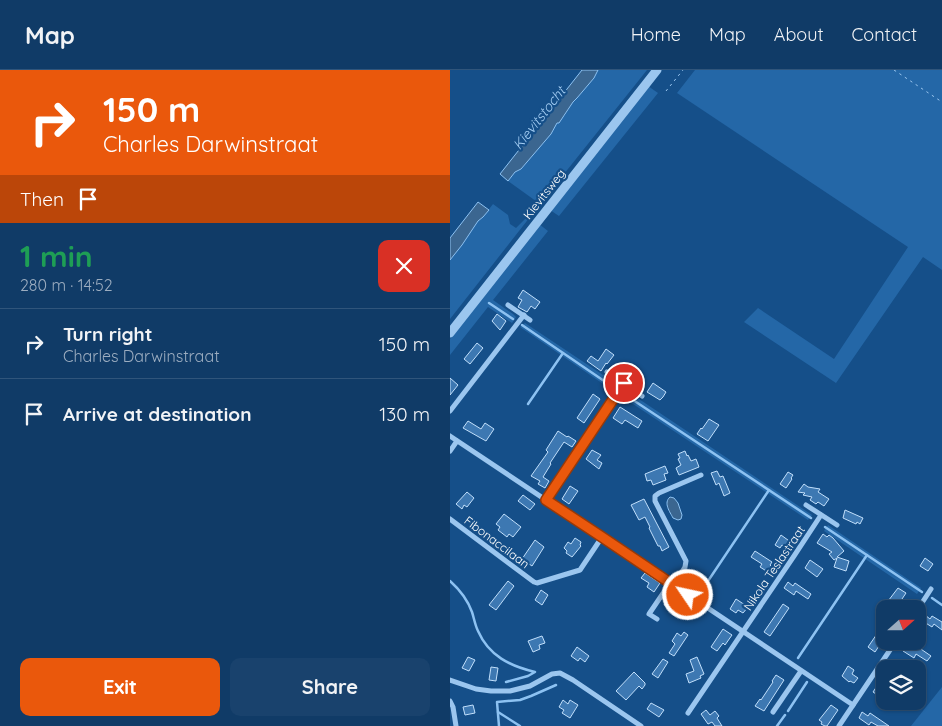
<!DOCTYPE html>
<html lang="en">
<head>
<meta charset="utf-8">
<style>
  body { margin:0; font-family:Quicksand,sans-serif; background:#19426d; color:#f1f3f6; height:100vh; display:flex; flex-direction:column; font-size:19px; white-space:nowrap }
  * { box-sizing:border-box; margin:0 }
  p { font-size:16px; color:#9cadc0 }
  .icon { flex:none; width:28px; height:28px; fill:none; stroke:currentColor; stroke-width:2; stroke-linecap:round; stroke-linejoin:round }
  .map { position:relative; flex:1; overflow:hidden }
  .drawer { display:flex; flex-direction:column; background:#103b67; width:450px }
  .drawer>* { flex:none }
  .hud { background:#ea580c; color:#fff; overflow:hidden }
  .needle { width:32px; rotate:69deg }
  .fabs { position:absolute; left:426px; top:530px; display:grid; gap:10px }
  .fabs a { display:grid; place-items:center; width:50px; height:50px; border-radius:10px; background:#103b67; box-shadow:0 1px 4px #0004,0 0 0 1px #30557b; font-size:25px }
  .pin { position:absolute; display:grid; place-items:center; width:42px; height:42px; color:#fff; margin:-21px; border:2px solid #fff; border-radius:50%; box-shadow:0 1px 5px #0007 }
  .me { position:absolute; width:55px; margin:-28px; rotate:304deg; stroke-linejoin:round; filter:drop-shadow(0 0 4px #0008) }
  .turn { display:flex; align-items:center; gap:18px; height:105px; padding:0 20px; font-size:22px }
  .turn .icon { width:65px; height:65px; stroke-width:2.5 }
  .turn b { display:block; font-size:35px; line-height:42px }
  .then { display:flex; align-items:center; height:48px; padding:0 20px; background:#0003; gap:10px; font-size:19px }
  .round { display:grid; place-items:center; flex:none; width:52px; height:52px; border-radius:10px; background:#19426d }
  .summary { display:flex; align-items:center; justify-content:space-between; height:85px; padding:0 20px }
  h1 { font-size:30px; font-weight:700; line-height:38px; color:#1e9e55 }
  .primary-button { display:flex; gap:10px; margin-top:auto; padding:10px 20px }
  .primary-button a { flex:1; height:58px; border-radius:10px; background:#ea580c; color:#fff; font-size:20px; font-weight:700; line-height:58px; text-align:center }
  .primary-button a+a { background:#19426d; color:#f1f3f6 }
  ul { padding:0; list-style:none }
  li { display:flex; align-items:center; gap:15px; height:70px; padding:0 20px; border-top:1px solid #30557b }
  li div { flex:1 }
  li b { display:block; font-size:19px }
  li em { font-style:normal }
  header { display:flex; align-items:center; gap:30px; box-sizing:border-box; height:70px; padding:0 25px; background:#103b67; border-bottom:1px solid #30557b }
  header strong { font-size:24px }
  nav { display:flex; gap:28px; margin-inline-start:auto; font-size:18px }
  main { display:flex; flex:1; min-height:0 }
  .map>svg:first-child { display:block }
  .green { fill:#2467a7 }
  .water { fill:#3b6690; stroke:#8dc2f2 }
  .lines { fill:none; stroke-linecap:round; stroke-linejoin:round }
  .stream { stroke:#8dc2f2; stroke-width:2.5 }
  .building { fill:#3d78b2; stroke:#c1dffb }
  .path { stroke:#9bc6ef; stroke-width:1; stroke-dasharray:2.5 4; stroke-linecap:butt }
  .minor { stroke:#9bc6ef; stroke-width:5 }
  .tertiary { stroke:#9bc6ef; stroke-width:9 }
  .route-casing { stroke:#983908; stroke-width:12 }
  .route { stroke:#ea580c; stroke-width:9 }
  .labels { text-anchor:middle; dominant-baseline:central; stroke-width:4.5; stroke-linejoin:round; paint-order:stroke }
  .street-label { font-size:12px; fill:#fff; stroke:#154f89 }
  .water-label { font-size:14px; font-style:italic; fill:#a7d0f6; stroke:#154f89 }
</style>
</head>
<body>
<header>
<strong>Map</strong>
<nav><a>Home</a><a>Map</a><a>About</a><a>Contact</a></nav>
</header>
<main>
<section class="drawer">
<div class="hud">
<div class="turn"><svg class="icon" aria-label="right" viewBox="0 0 24 24"><path d="M7 20v-9h11M14 6l5 5-5 5"/></svg><div><b>150 m</b>Charles Darwinstraat</div></div>
<div class="then">Then<svg class="icon" aria-label="arrive" viewBox="0 0 24 24"><path d="M6 21V4h12l-3 4 3 4H6"/></svg></div>
</div>
<div class="summary"><div><h1>1 min</h1><p>280 m · 14:52</p></div><a class="round" style="background:#d93025;color:#fff"><svg class="icon" aria-label="close" viewBox="0 0 24 24"><path d="M6 6l12 12M18 6L6 18"/></svg></a></div>
<ul>
<li><svg class="icon" aria-label="right" viewBox="0 0 24 24"><path d="M7 20v-9h11M14 6l5 5-5 5"/></svg><div><b>Turn right</b><p>Charles Darwinstraat</p></div><em>150 m</em></li>
<li><svg class="icon" aria-label="arrive" viewBox="0 0 24 24"><path d="M6 21V4h12l-3 4 3 4H6"/></svg><div><b>Arrive at destination</b></div><em>130 m</em></li>
</ul>
<div class="primary-button"><a>Exit</a><a>Share</a></div>
</section>
<div class="map">
<svg width="492" height="656" viewBox="0 0 492 656">
  <rect width="100%" height="100%" fill="#154f89"/>
  <!-- green -->
  <g class="green">
    <path d="M148 0H197L90 134 58 111 65 102 71 99 101 64 105 55 115 45 123 32 127 28 144 8Z"/>
    <path d="M245 0H492V200L473 187 386 313 294 252 308 238 384 289 458 177 227 23Z"/>
    <path d="M198 16 208 23 109 146 100 140Z"/>
    <path d="M43 134 58 145 60 154 66 158 78 146 80 147 0 249V190L12 175 28 151 33 147Z"/>
    <path d="M89 154 98 161 43 230 63 244 66 247 62 253 38 237 0 285V269Z"/>
    <path d="M75 253 153 305 154 304 165 311 168 315 165 322 70 257Z"/>
    <path d="M177 321 362 445 358 450 171 326Z"/>
    <path d="M378 455 471 518 467 524 374 461Z"/>
    <path d="M492 617V656H461Z"/>
  </g>
  <!-- water -->
  <g class="water">
    <path d="M132 0H148L144 8 127 28 123 32 109 53H107L101 64 71 99 65 102 58 111 50 104Z"/>
    <path d="M28 132 39 140 33 147 28 151 12 175 0 190V168Z"/>
    <path d="M220 427 224 428 228 433 232 445 231 449 228 450 223 448C220 442 213 433 220 427Z"/>
  </g>
  <g class="lines">
    <!-- stream -->
    <g class="stream">
      <path d="M39 233 63 249"/>
      <path d="M72 255 160 315"/>
      <path d="M174 324 361 448"/>
      <path d="M78 334 113 283"/>
      <path d="M375 457 472 522"/>
      <path d="M0 511C9 519 18 531 22 542 24 548 25 555 28 561 39 586 60 596 85 602L78 606 56 612"/>
      <path d="M250 523 319 420"/>
      <path d="M482 528 492 535"/>
      <path d="M348 588 417 485"/>
      <path d="M338 641 357 612"/>
      <path d="M48 642 70 656"/>
      <path d="M49 656 47 632 70 630 81 626 106 615"/>
      <path d="M327 656 335 645"/>
    </g>
  </g>
  <!-- building -->
  <g class="building">
    <path d="M73 220 90 232 85 239 81 236 77 242 68 237 72 230 68 228Z"/>
    <path d="M47 244 56 251 50 260 42 251Z"/>
    <path d="M27 273 33 278 20 294 14 289Z"/>
    <path d="M156 279 164 285 157 294 156 293 151 301 137 291 141 286 148 291Z"/>
    <path d="M0 308 8 315 0 325Z"/>
    <path d="M203 313 216 322 213 327 210 330 197 322Z"/>
    <path d="M143 324 150 329 134 353 127 348Z"/>
    <path d="M170 337 192 351 188 358 175 350 172 354 163 348Z"/>
    <path d="M259 349 269 355 258 371 247 364 251 358 252 359Z"/>
    <path d="M18 351 31 359 35 353 44 359 36 371 13 358Z"/>
    <path d="M108 361 117 367 118 366 126 371 122 377 114 372 100 393 101 394 93 407 99 411 95 418 88 414 90 411 81 406 98 382 96 380Z"/>
    <path d="M142 380 151 385 147 390 152 393 149 399 136 389Z"/>
    <path d="M235 381 237 386 238 385 241 391 246 389 249 397 229 405 226 398 231 395 228 389 230 388 228 384Z"/>
    <path d="M215 396 218 403 214 404 216 410 203 415 201 410 197 411 195 404Z"/>
    <path d="M267 401 270 407 273 406 280 423 274 426 269 413 266 415 261 403Z"/>
    <path d="M338 402 343 405 341 408 342 409 336 418 330 414Z"/>
    <path d="M354 414 358 417 370 419 368 422 379 429 374 436 368 432 366 434 360 430 362 427 353 425 355 423 348 422Z"/>
    <path d="M120 416 128 421 119 434 112 429Z"/>
    <path d="M17 422 24 428 17 437 14 435 12 439 6 434Z"/>
    <path d="M73 425 85 434 80 440 68 431Z"/>
    <path d="M194 429 219 477 212 481 210 476H208L199 458 200 457 195 447 189 450 181 435Z"/>
    <path d="M395 440 413 448 410 454 407 452 406 454 393 448Z"/>
    <path d="M54 444 71 457 63 467 59 464 57 467 48 460 50 457 46 454Z"/>
    <path d="M373 464 377 467 379 465 383 468 394 481 387 487 399 491 396 501 384 497 387 488 384 490 379 484 382 482 367 473Z"/>
    <path d="M331 465 342 473 338 479 332 475 330 478 325 475Z"/>
    <path d="M125 468 131 472 130 475 131 476 122 487 116 483 117 481 114 478 118 472 121 474Z"/>
    <path d="M85 470 94 477 82 496 72 489Z"/>
    <path d="M305 481 322 492 320 495 324 499 321 504 310 497 312 494 301 487Z"/>
    <path d="M475 488 483 494 478 501 470 496Z"/>
    <path d="M360 490 373 499 367 507 355 498Z"/>
    <path d="M195 503 210 513 204 522 197 517 199 513 191 508Z"/>
    <path d="M58 511 64 516 46 540 39 535Z"/>
    <path d="M338 512 343 516 345 513 361 524 358 529 346 521 344 525 334 518Z"/>
    <path d="M448 518 456 523 450 532 448 531 443 539H441L435 535Z"/>
    <path d="M91 520 98 525 92 535 85 530Z"/>
    <path d="M218 529 223 533 225 530 241 541 237 546 226 538 224 542 214 535Z"/>
    <path d="M286 529 298 537 293 543 288 540 286 543 280 539Z"/>
    <path d="M333 534 339 538 320 566 314 562Z"/>
    <path d="M475 545 480 549 482 546 492 552V560L484 554 482 557 471 550Z"/>
    <path d="M431 558 435 560V567L425 582 418 577Z"/>
    <path d="M273 559 282 565 275 575 273 573 267 581 261 577Z"/>
    <path d="M234 562 238 565 224 586 219 583 225 574 222 571 227 563 231 566Z"/>
    <path d="M92 566 95 573 89 575 90 579 83 582 78 571Z"/>
    <path d="M457 575 463 578 465 575 481 586 477 591 466 584 464 588 453 581Z"/>
    <path d="M127 577 139 586 135 592 130 588 128 591 121 586Z"/>
    <path d="M18 587 25 590 19 601 12 598Z"/>
    <path d="M247 587 254 604 250 606 251 608 239 613 236 604 244 601 240 590Z"/>
    <path d="M213 589 218 592 208 608 202 604Z"/>
    <path d="M398 596 404 600 402 604 408 608 404 613 400 611 399 612 392 606Z"/>
    <path d="M41 597 48 598 46 611 39 610Z"/>
    <path d="M184 602 195 613V615L192 619 189 616 176 630 166 621Z"/>
    <path d="M326 605 334 610 314 641 305 636 310 629 311 630 323 612 322 611Z"/>
    <path d="M427 616 435 622V630L423 622Z"/>
    <path d="M113 630 118 634 120 630 128 635 120 648 112 643 114 640 109 637Z"/>
    <path d="M201 633 214 640 209 647 197 639Z"/>
    <path d="M23 635 25 643 15 645 13 637Z"/>
    <path d="M381 635 388 640 377 656H375L371 654 372 652 369 650Z"/>
    <path d="M256 640 260 645 265 641 269 646 267 648 272 656H265L262 652 258 654 251 644Z"/>
    <path d="M412 642 418 646 420 643 439 656H428L421 652 419 655 409 648Z"/>
  </g>
  <g class="lines">
    <!-- path -->
    <g class="path">
      <path d="M444 0 492 32"/>
      <path d="M216 21 233 0"/>
    </g>
    <!-- minor -->
    <g class="minor">
      <path d="M58 235 80 250"/>
      <path d="M157 302 192 326"/>
      <path d="M0 341 74 245"/>
      <path d="M0 366 403 635"/>
      <path d="M0 381 7 371"/>
      <path d="M96 431 174 313"/>
      <path d="M356 435 387 455"/>
      <path d="M0 449 84 512 87 513 130 500 152 467"/>
      <path d="M224 515 235 497 236 491 205 431V426L209 423 251 405"/>
      <path d="M468 539 481 519"/>
      <path d="M207 549 199 544 220 513"/>
      <path d="M0 610 26 619 41 621H60L80 616 102 604 110 603 123 610 191 656"/>
      <path d="M0 631 3 637 6 656"/>
      <path d="M323 642 351 601"/>
      <path d="M238 643 344 486 371 445"/>
      <path d="M389 656 446 571"/>
    </g>
    <!-- tertiary -->
    <path class="tertiary" d="M0 263 207 0"/>
  </g>
  <g class="lines">
    <!-- route casing -->
    <g class="route-casing">
      <path id="route" d="M174 313 96 430 152 467 238 525"/>
    </g>
    <!-- route -->
    <use href="#route" class="route"/>
  </g>
  <g class="labels">
    <!-- street labels -->
    <g class="street-label">
      <text transform="translate(94 124) rotate(-52)">Kievitsweg</text>
      <text transform="translate(47 472) rotate(37)">Fibonaccilaan</text>
      <text transform="translate(324 498) rotate(-56)">Nikola Teslastraat</text>
    </g>
    <!-- water labels -->
    <g class="water-label">
      <text transform="translate(89 48) rotate(-52)">Kievitstocht</text>
    </g>
  </g>
</svg>
<div class="fabs">
<a><svg class="needle" viewBox="-14 -14 28 28"><path d="M0-13l5 13h-10z" fill="#e53935"/><path d="M0 13l5-13h-10z" fill="#9cadc0"/></svg></a>
<a><svg class="icon" aria-label="layers" viewBox="0 0 24 24"><path d="M12 4l9 5-9 5-9-5zM3 14l9 5 9-5"/></svg></a>
</div>
<div class="pin" style="left:174px;top:313px;background:#d93025"><svg class="icon" aria-label="arrive" viewBox="0 0 24 24"><path d="M6 21V4h12l-3 4 3 4H6"/></svg></div>
<svg class="me" style="left:238px;top:525px" viewBox="-20 -20 40 40"><circle r="17" fill="#ea580c" stroke="#fff" stroke-width="3"/><path d="M0-11L8 9 0 5-8 9z" fill="#fff"/></svg>
</div>
</main>
</body>
</html>
